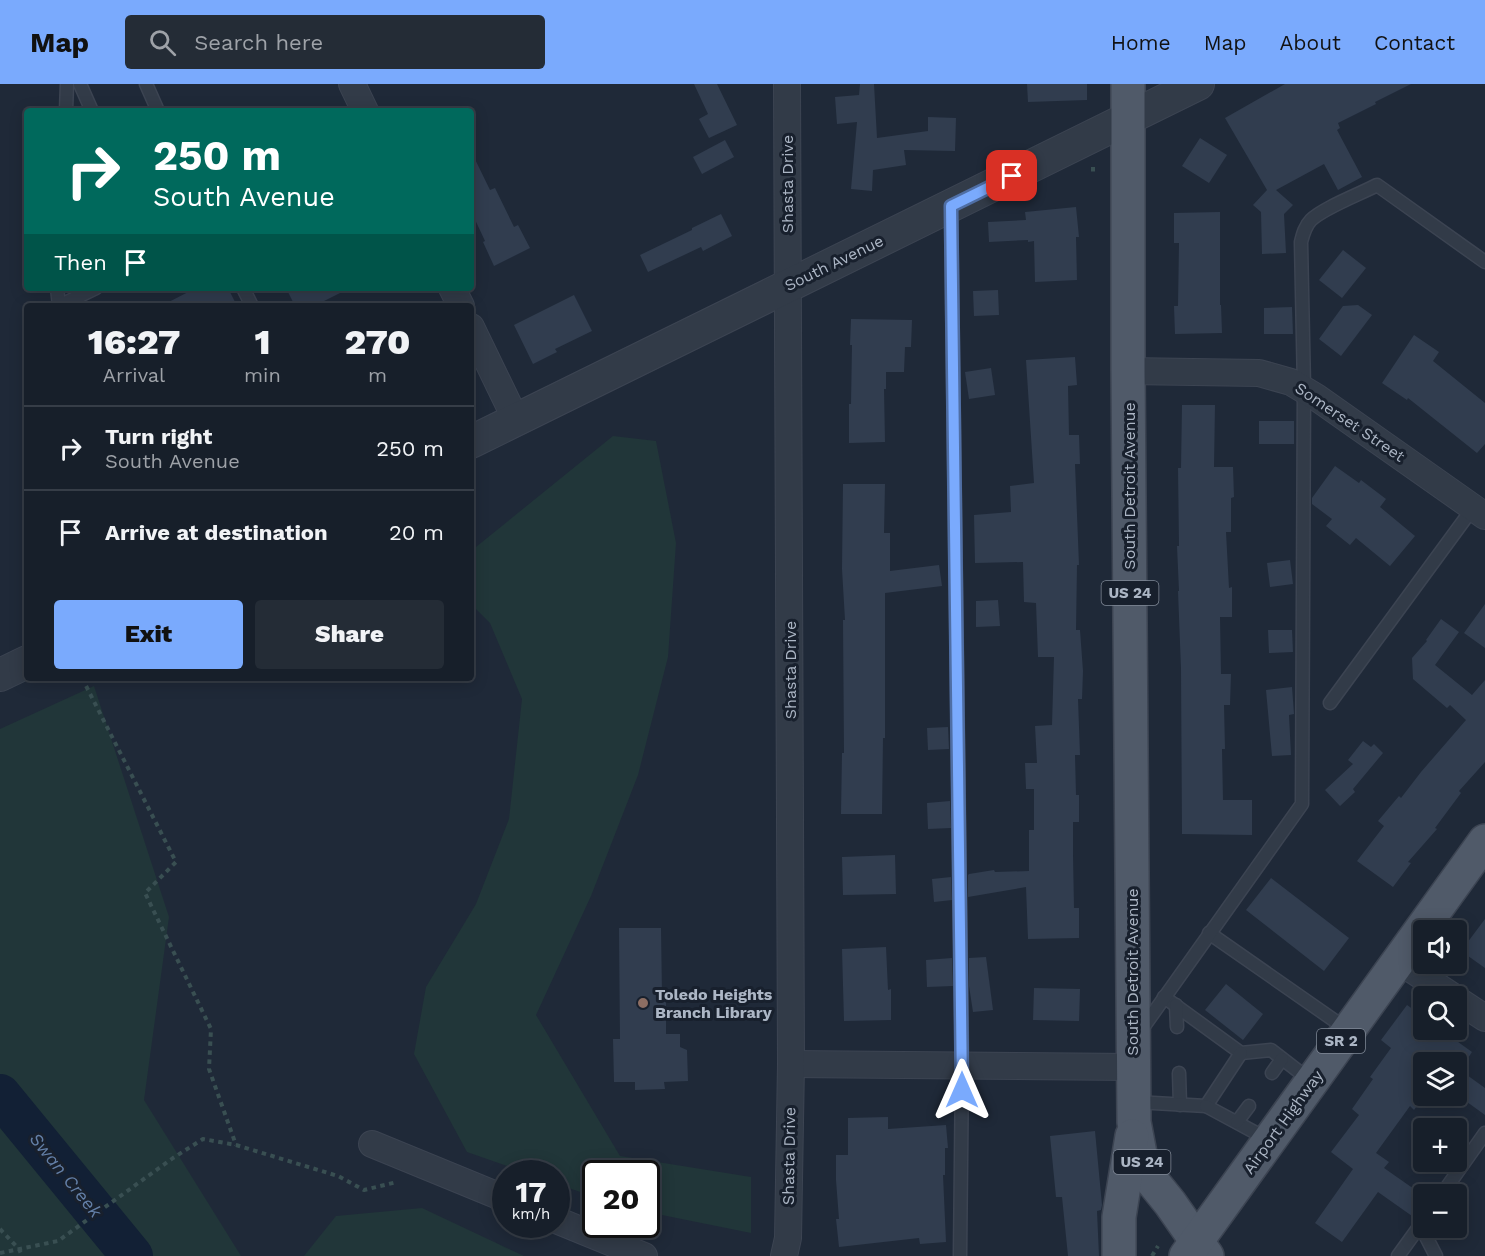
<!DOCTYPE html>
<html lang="en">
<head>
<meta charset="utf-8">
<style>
  body { margin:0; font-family:"Work Sans",sans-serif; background:#242c36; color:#f1f3f6; height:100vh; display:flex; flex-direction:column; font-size:22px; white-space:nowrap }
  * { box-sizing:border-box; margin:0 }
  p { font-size:20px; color:#9ea2a8 }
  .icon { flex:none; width:33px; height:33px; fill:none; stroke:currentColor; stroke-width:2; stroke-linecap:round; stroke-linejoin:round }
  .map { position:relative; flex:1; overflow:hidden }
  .panel { position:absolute; left:24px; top:219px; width:450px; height:378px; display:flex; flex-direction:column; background:#171f2a; border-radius:6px; box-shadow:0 3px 15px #0003,0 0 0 2px #363d47 }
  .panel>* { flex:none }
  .guide { position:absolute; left:24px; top:24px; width:450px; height:183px; border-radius:6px; box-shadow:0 3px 15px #0003,0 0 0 2px #363d47; background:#00695c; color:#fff; overflow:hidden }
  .buttons { position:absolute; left:1413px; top:836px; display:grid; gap:12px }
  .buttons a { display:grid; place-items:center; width:54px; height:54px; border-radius:6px; background:#171f2a; box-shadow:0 3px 15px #0003,0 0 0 2px #363d47; font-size:30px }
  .speed { position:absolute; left:492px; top:1076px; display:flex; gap:12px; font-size:30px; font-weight:700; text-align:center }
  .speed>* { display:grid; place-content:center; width:78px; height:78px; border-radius:50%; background:#171f2a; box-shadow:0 3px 15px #0003,0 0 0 2px #363d47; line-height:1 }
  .speed small { font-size:15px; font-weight:400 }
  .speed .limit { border:3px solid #111; border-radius:9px; background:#fff; color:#111 }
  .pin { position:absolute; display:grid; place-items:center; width:51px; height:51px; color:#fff; margin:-26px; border-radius:12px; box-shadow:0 3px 9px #0006 }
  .me { position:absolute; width:66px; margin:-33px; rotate:0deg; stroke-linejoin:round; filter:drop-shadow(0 0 4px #0008) }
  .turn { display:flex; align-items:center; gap:21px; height:126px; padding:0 30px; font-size:27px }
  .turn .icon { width:78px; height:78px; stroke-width:2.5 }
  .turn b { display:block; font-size:42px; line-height:51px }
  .then { display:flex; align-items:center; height:57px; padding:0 30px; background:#0003; gap:12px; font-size:22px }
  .eta { display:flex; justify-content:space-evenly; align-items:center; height:102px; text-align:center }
  .eta b { font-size:36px; font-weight:800; line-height:42px }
  .cta { display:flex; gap:12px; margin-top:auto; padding:12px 30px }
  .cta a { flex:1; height:69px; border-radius:6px; background:#7aaafd; color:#111; font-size:24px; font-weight:800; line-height:69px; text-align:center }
  .cta a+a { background:#242c36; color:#f1f3f6 }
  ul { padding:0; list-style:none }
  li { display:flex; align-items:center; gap:18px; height:84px; padding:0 30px; border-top:2px solid #363d47 }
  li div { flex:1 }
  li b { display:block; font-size:22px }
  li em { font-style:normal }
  header { display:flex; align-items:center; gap:36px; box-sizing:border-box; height:84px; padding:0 30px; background:#7aaafd; color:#111 }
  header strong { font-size:28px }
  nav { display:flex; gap:33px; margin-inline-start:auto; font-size:21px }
  .search { width:420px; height:54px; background:#242c36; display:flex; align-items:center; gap:15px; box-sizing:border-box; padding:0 21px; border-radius:6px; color:#9ea2a8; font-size:22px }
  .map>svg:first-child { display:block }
  .green { fill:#213639 }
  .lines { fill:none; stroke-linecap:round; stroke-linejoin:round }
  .river { stroke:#122035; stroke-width:42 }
  .building { fill:#313d4f }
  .service-casing { stroke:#3c4452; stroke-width:15 }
  .minor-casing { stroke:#3c4452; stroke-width:28 }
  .tertiary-casing { stroke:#3c4452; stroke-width:34 }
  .primary-casing { stroke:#3c4452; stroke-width:36 }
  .path { stroke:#394f52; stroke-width:4; stroke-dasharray:4.5 4.5; stroke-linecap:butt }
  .service { stroke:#323b48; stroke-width:12 }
  .minor { stroke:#323b48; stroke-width:26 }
  .tertiary { stroke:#323b48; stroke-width:32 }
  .primary { stroke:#505a69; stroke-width:33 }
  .route-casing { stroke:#4f6ea4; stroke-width:15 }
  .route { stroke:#7aaafd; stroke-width:10 }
  .education-dot { fill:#8d6e63; stroke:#18202d; stroke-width:2 }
  .labels { text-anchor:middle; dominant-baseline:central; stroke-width:6; stroke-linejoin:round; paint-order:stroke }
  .shield { fill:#18202d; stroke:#808997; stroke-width:1.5 }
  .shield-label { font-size:15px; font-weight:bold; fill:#acb6c5 }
  .street-label { font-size:16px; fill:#acb6c5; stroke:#18202d }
  .poi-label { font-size:16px; font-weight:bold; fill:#acb6c5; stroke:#18202d; text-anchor:start }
  .water-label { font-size:18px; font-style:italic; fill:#637fa7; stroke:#18202d }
</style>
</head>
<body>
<header>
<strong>Map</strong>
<div class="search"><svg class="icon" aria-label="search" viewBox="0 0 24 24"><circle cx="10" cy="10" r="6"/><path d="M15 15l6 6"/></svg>Search here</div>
<nav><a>Home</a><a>Map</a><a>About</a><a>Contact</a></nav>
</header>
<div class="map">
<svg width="1485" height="1172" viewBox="0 0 1485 1172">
  <rect width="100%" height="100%" fill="#1f2938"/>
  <!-- green -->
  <g class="green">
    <path d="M613 352 656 357 676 459 668 573 638 691 591 812 536 931 620 1072 751 1093V1149L647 1128 646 1089H596L595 1113 557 1100 556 1089H527L467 1068 414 970 426 903 476 820 509 735 522 615 490 539 471 520V467Z"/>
    <path d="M94 602 169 833 144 1016 241 1172H0V645Z"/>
    <path d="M422 1124 524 1172H304L336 1132Z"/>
  </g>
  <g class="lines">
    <!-- river -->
    <path class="river" d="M0 1011 132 1172"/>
  </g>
  <!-- building -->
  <g class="building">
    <path d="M694 0H717L737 41 709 54 699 35 708 30Z"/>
    <path d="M860 0H874L877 54 928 47V33L956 34 955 67 904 66 906 81 873 86 872 107 851 105 857 38 837 40 835 13 859 11Z"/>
    <path d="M1027 0H1087V16L1028 18Z"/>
    <path d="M1285 0H1411L1375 18 1376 20 1338 39 1340 44 1337 46 1362 93 1338 106 1324 80 1276 106 1293 121 1284 130 1286 169 1262 170 1261 128 1253 121 1267 106 1225 34Z"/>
    <path d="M1200 54 1227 71 1209 99 1182 82Z"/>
    <path d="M725 56 734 73 702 90 693 73Z"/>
    <path d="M471 67 490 106 495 104 514 143 518 141 530 164 494 182 483 158 485 157 471 127Z"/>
    <path d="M1076 123 1079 153H1076L1077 196 1035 198 1034 157 1028 158V156L989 158 988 138 1026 136 1025 128Z"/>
    <path d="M1220 128V221H1221L1222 249 1175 250 1174 222H1178L1179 159H1174V129Z"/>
    <path d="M721 130 732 152 703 167 701 163 648 188 640 171 692 146V144Z"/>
    <path d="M1343 166 1366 184 1342 214 1319 196Z"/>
    <path d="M196 204H228L237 222H161Z"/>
    <path d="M286 204H350L314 222H295Z"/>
    <path d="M998 206 999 231 974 232 973 207Z"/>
    <path d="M574 211 592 247 555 265 557 268 533 280 514 241Z"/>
    <path d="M1358 221 1372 231 1341 272 1319 255 1343 222Z"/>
    <path d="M1292 223 1293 250H1264V224Z"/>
    <path d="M851 235 912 236 911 263H905L904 288H886V305H884L885 358 849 359V320H851L852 261H850Z"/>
    <path d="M1414 251 1439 268 1433 277 1485 319V360L1477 369 1408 314 1407 316 1382 299Z"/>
    <path d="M1075 273 1077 301 1068 302 1069 351H1079L1080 380H1075L1079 481H1077L1076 546H1080L1083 587 1082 615H1078L1080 671H1075L1076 711H1079V738H1073V771L1074 824H1079V854L1028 855 1026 803 968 813V791L969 790 994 786 995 788 1029 787V746H1034V705H1026L1025 679H1037L1035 642 1052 641 1054 573H1038L1036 519 1024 518 1023 478 975 479 974 431 1011 428 1010 402 1034 399 1026 276Z"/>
    <path d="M991 284 995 311 969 315 965 288Z"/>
    <path d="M1182 321H1215L1214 383H1233L1234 413 1231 414V448H1226L1229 504 1232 503V533H1220L1221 590H1231L1230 621H1224L1225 665H1222L1223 716H1252V751L1182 750 1181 585 1178 507H1179L1177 462H1179L1178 384H1181Z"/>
    <rect x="1259" y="337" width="35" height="23"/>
    <path d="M1335 382 1359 399 1361 396 1386 415 1380 423 1415 452 1390 482 1356 454 1350 461 1326 442 1332 435 1312 420V414Z"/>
    <path d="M843 400H885L884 449H890V487L939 481 942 502 885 509V654H883L882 730H841L842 669H844L843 536H845L842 485Z"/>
    <path d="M1290 476 1293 500 1270 503 1267 479Z"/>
    <path d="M998 516 1000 542 976 543V517Z"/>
    <path d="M1485 520V564L1464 549Z"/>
    <path d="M1441 535 1459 548 1435 581 1472 611 1485 596V678L1459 707 1461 709 1435 744 1437 745 1408 778 1411 779 1393 803 1357 777 1384 742 1378 737 1399 712 1401 714 1421 688 1466 636 1450 621 1447 624 1413 595 1412 574 1427 557 1426 556Z"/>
    <path d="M1268 546H1292L1293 568 1269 569Z"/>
    <path d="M1292 603 1294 630 1289 631 1291 671 1272 672 1266 606Z"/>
    <path d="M948 643 949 665 928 666 927 644Z"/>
    <path d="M1363 657 1371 663 1374 660 1383 669 1353 705 1355 708 1340 722 1325 706 1353 680 1348 676Z"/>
    <path d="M950 717 951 744 928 745 927 719Z"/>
    <path d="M895 771 896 810 843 811 842 773Z"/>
    <path d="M951 793 952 816 934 818 932 795Z"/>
    <path d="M1271 794 1349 854 1324 887 1246 826Z"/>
    <path d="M1485 835V884L1461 867Z"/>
    <path d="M619 844H661L662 911H666V950H680V963L687 966 688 997 664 998 665 1005 635 1006V998H614L613 955H620Z"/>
    <path d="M886 863 888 906 891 905V936L844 937 842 865Z"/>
    <path d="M986 873 993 926 973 928 969 902V874Z"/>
    <path d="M952 874 953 902 927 903 926 876Z"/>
    <path d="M1226 900 1263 930 1243 956 1205 926Z"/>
    <path d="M1034 904 1080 905 1079 937 1033 936Z"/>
    <path d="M1407 921 1424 933V945H1440L1472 968 1460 986 1485 1004V1031L1456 1010V978H1424V1011H1425L1414 1026 1410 1022 1376 1069 1389 1078 1384 1084 1424 1112V1117L1412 1132 1378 1108 1342 1158 1315 1139 1353 1085 1331 1068 1359 1031 1352 1025 1373 995 1370 993 1391 964 1381 956Z"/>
    <path d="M888 1033V1045L946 1041 948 1064H945V1091H943L946 1158 920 1160 919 1154 839 1163 836 1135H839L836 1096V1071H848V1034Z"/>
    <path d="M1095 1047 1102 1121 1101 1126 1097 1127 1099 1172H1068L1062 1113H1056L1050 1052Z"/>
  </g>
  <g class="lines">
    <!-- service casing -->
    <g class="service-casing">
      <g id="service">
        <path d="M80 0 92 27"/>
        <path d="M146 0 158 27"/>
        <path d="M66 27 67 0"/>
        <path d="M951 123 962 982 960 1172"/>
        <path d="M57 204 59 222 96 204"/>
        <path d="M243 204 252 222"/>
        <path d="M1330 619 1473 424"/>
        <path d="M1209 849 1348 946"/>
        <path d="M1164 913 1241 969 1271 966 1311 997"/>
        <path d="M1176 921 1177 943"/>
        <path d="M1142 945 1302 720 1304 304 1301 158C1303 150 1305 142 1311 136 1323 124 1360 110 1377 101L1485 178"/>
        <path d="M1179 989 1180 1021"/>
        <path d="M1272 989 1282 975"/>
        <path d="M1136 1018 1206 1022 1241 969"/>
        <path d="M1206 1022 1269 1056"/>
        <path d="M1237 1038 1249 1022"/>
        <path d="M1442 1110 1485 1049"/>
        <path d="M1420 1141 1436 1172"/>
        <path d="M1398 1172 1424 1136"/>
      </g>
    </g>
    <!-- minor casing -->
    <g class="minor-casing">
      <g id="minor">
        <path d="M352 0 365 27"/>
        <path d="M452 204 461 222"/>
        <path d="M471 243 516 336"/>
        <path d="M1128 287 1259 289 1291 298 1316 313 1485 432"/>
        <path d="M1399 877 1452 912"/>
        <path d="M1456 915 1485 934"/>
        <path d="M791 980 1133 983"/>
        <path d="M372 1060 506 1115"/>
        <path d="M556 1136 644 1172"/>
        <path d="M784 1172 788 1154 791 980 787 0"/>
      </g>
    </g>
    <!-- tertiary casing -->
    <g class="tertiary-casing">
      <g id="tertiary">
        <path d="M471 358 1198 0"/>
        <path d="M0 591 27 578"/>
      </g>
    </g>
    <!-- primary casing -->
    <g class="primary-casing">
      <g id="primary">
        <path d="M1128 0V287L1134 1038 1141 1075 1153 1098 1170 1119 1207 1172"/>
        <path d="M1119 1172V1133L1132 1052"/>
        <path d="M1186 1172 1485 757"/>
      </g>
    </g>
    <!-- path -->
    <g class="path">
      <path d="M1093 83V91"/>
      <path d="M82 594 176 778 145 809 211 945 209 985 236 1061"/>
      <path d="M524 1140 534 1145"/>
      <path d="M0 1145 19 1165 22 1172"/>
      <path d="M0 1169 58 1157 173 1074 203 1055 236 1061 338 1092 364 1106 397 1098"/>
      <path d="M1152 1172 1158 1162"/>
    </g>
    <!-- service -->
    <use href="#service" class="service"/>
    <!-- minor -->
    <use href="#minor" class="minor"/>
    <!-- tertiary -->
    <use href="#tertiary" class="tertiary"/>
    <!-- primary -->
    <use href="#primary" class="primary"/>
  </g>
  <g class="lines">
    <!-- route casing -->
    <g class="route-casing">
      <path id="route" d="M962 1006 951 122 1012 92"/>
    </g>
    <!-- route -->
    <use href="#route" class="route"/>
  </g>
  <!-- markers -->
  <circle class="education-dot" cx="643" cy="919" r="6"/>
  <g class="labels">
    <!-- shield labels -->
    <g class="shield">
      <rect x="1101.5" y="497" width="57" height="24" rx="4.5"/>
      <rect x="1317" y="945" width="48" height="24" rx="4.5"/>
      <rect x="1113.5" y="1066" width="57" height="24" rx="4.5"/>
    </g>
    <g class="shield-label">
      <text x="1130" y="509">US 24</text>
      <text x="1341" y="957">SR 2</text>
      <text x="1142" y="1078">US 24</text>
    </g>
    <!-- street labels -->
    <g class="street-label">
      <text transform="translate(787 100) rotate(-90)">Shasta Drive</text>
      <text transform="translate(834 179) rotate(-26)">South Avenue</text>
      <text transform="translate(1350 338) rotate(34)">Somerset Street</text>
      <text transform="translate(1129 402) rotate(-90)">South Detroit Avenue</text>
      <text transform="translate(790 586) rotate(-90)">Shasta Drive</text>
      <text transform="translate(1132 888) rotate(-90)">South Detroit Avenue</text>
      <text transform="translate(1283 1038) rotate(-54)">Airport Highway</text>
      <text transform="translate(789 1072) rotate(-89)">Shasta Drive</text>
    </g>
    <!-- poi labels -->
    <g class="poi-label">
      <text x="655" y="910">Toledo Heights<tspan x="655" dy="18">Branch Library</tspan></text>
    </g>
    <!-- water labels -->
    <g class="water-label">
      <text transform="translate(66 1091) rotate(51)">Swan Creek</text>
    </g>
  </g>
</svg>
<div class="buttons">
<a><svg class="icon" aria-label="sound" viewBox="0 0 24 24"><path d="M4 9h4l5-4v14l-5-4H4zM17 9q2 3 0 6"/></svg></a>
<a><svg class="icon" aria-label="search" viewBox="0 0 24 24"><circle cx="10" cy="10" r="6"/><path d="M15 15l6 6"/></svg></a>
<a><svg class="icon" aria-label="layers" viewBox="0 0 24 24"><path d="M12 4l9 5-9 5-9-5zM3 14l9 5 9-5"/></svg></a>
<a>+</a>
<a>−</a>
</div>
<div class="speed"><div>17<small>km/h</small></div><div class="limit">20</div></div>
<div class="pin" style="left:1012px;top:92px;background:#d93025"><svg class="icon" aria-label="arrive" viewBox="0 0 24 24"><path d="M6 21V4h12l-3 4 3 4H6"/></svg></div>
<svg class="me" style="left:962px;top:1006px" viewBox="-20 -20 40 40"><path d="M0-17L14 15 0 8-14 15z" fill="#7aaafd" stroke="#fff" stroke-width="4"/></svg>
<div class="guide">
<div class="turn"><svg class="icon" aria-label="right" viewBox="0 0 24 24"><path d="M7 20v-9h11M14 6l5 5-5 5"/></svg><div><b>250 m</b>South Avenue</div></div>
<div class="then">Then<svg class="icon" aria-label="arrive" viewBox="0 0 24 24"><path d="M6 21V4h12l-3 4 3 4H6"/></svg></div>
</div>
<section class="panel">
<div class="eta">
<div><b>16:27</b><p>Arrival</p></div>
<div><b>1</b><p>min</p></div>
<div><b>270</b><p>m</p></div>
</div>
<ul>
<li><svg class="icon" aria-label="right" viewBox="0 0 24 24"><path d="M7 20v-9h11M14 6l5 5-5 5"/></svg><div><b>Turn right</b><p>South Avenue</p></div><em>250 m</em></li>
<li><svg class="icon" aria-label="arrive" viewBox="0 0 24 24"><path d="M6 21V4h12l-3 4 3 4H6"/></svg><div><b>Arrive at destination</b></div><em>20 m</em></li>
</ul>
<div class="cta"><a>Exit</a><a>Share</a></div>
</section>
</div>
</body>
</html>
